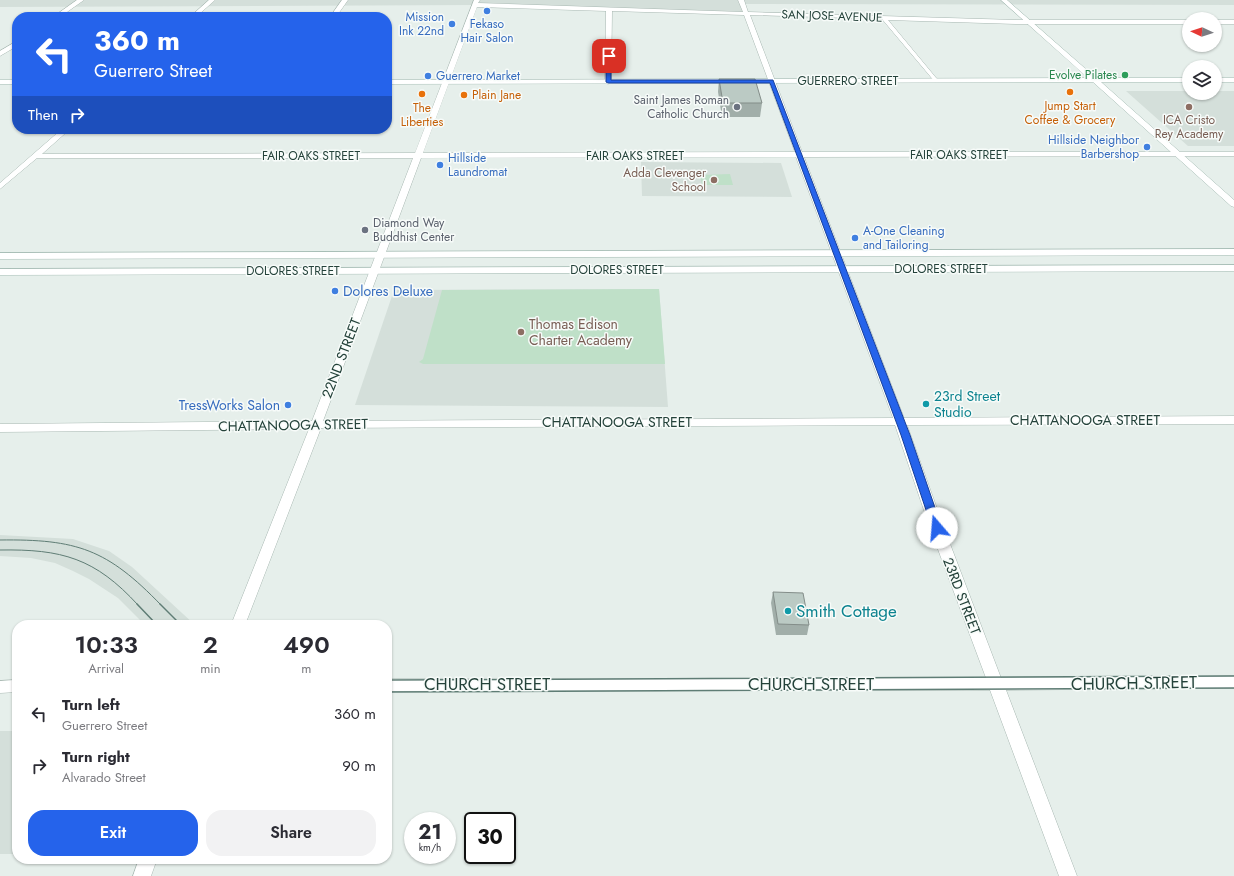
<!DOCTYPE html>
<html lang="en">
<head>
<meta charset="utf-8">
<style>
  body { margin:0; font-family:Jost,sans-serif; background:#f2f2f3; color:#2b2b33; height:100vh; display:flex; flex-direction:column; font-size:15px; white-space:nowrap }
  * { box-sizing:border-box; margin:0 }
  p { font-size:13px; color:#7c7c81 }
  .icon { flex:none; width:22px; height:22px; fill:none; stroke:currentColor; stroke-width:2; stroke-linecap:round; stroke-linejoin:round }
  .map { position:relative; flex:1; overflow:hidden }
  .panel { position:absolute; left:12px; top:620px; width:380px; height:244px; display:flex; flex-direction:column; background:#fff; border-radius:16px; box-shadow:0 1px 3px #0004 }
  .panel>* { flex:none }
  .hud { position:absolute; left:12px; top:12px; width:380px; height:122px; border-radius:16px; box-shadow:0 1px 3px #0004; background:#2563eb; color:#fff; overflow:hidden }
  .needle { width:26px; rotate:274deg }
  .fabs { position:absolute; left:1182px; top:12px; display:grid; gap:8px }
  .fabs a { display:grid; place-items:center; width:40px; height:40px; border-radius:50%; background:#fff; box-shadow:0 1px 3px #0004; font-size:20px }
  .speed { position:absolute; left:404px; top:812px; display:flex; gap:8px; font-size:20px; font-weight:700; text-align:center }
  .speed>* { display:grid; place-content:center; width:52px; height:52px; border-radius:50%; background:#fff; box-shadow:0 1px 3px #0004; line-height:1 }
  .speed small { font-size:10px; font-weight:400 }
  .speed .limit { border:2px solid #111; border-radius:6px; background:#fff; color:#111 }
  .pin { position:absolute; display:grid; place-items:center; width:34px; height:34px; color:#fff; margin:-17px; border-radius:8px; box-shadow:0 2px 6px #0006 }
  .me { position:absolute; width:44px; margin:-22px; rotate:342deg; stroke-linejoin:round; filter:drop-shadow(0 0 3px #0008) }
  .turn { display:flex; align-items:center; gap:14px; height:84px; padding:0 16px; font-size:18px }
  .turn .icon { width:52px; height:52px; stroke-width:2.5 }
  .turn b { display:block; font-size:28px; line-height:34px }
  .then { display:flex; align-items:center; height:38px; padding:0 16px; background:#0003; gap:8px; font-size:15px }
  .eta { display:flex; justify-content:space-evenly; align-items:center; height:68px; text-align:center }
  .eta b { font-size:24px; font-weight:600; line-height:28px }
  .button { display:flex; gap:8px; margin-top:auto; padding:8px 16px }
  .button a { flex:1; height:46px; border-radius:16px; background:#2563eb; color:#fff; font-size:16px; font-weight:600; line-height:46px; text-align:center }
  .button a+a { background:#f2f2f3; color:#2b2b33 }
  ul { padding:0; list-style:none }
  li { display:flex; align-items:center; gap:12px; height:52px; padding:0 16px }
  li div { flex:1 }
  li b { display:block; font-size:15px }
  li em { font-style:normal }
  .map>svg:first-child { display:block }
  .built { fill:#d4dfda }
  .green { fill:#bfe0c8 }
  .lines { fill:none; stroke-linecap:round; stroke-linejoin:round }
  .street-casing { stroke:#a8b8b2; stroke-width:1 }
  .secondary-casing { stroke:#a4bbb3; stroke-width:1 }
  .street { fill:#fff; fill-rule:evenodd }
  .secondary { fill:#fff; fill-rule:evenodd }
  .tram-far1 { stroke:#5f7d75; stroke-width:1 }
  .tram { stroke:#5f7d75; stroke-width:1.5 }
  .wall { fill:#a1aea9 }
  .building { fill:#bbcac4; stroke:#838d89 }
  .route { fill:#2563eb; stroke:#184099 }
  .shop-dot { fill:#3f7fe0; stroke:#f7fbf9; stroke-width:1.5 }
  .leisure-dot { fill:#2e9e5b; stroke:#f7fbf9; stroke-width:1.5 }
  .food-dot { fill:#e8710a; stroke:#f7fbf9; stroke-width:1.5 }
  .worship-dot { fill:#6b7280; stroke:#f7fbf9; stroke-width:1.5 }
  .education-dot { fill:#8d6e63; stroke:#f7fbf9; stroke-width:1.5 }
  .culture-dot { fill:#0f9aa8; stroke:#f7fbf9; stroke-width:1.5 }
  .labels { text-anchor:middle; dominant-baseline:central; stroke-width:3; stroke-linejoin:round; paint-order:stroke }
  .far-street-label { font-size:12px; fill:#24423a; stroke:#f7fbf9 }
  .far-shop-label { font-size:12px; fill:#366cbe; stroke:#f7fbf9; text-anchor:start }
  .far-leisure-label { font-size:12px; fill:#27864d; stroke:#f7fbf9; text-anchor:end }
  .far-food-label { font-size:12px; fill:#c56008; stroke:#f7fbf9 }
  .far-worship-label { font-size:12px; fill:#5b616d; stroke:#f7fbf9; text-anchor:end }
  .far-education-label { font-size:12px; fill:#785e54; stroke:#f7fbf9 }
  .shop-label { font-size:14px; fill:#366cbe; stroke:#f7fbf9; text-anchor:start }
  .education-label { font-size:14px; fill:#785e54; stroke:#f7fbf9; text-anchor:start }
  .street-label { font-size:14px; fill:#24423a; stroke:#f7fbf9 }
  .culture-label { font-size:14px; fill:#0d838f; stroke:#f7fbf9; text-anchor:start }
  .near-culture-label { font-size:17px; fill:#0d838f; stroke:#f7fbf9; text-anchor:start }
  .near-street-label { font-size:17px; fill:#24423a; stroke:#f7fbf9 }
</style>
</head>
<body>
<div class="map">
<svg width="1234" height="876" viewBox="0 0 1234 876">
  <rect width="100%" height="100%" fill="#e6efeb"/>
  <!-- built -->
  <g class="built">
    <path d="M0 0H1234V5L743 4 747 14 475 5 0 7Z"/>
    <path d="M1126 91H1189V93H1215V91H1234V146H1188Z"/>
    <path d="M641 162 781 163 792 197 642 196Z"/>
    <path d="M659 289 668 407 355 405 394 290Z"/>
    <path d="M0 535 73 539 109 551 132 567 195 625H145L118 598 89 579 73 571 55 563 31 558 0 556Z"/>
    <rect x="0" y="731" width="17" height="123"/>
  </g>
  <!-- green -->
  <g class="green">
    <path d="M730 174 733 185H702L700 175Z"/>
    <path d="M659 289 665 364H423L419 362 423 359 442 290Z"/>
  </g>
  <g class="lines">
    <!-- street casing -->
    <g class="street-casing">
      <g id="street">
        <path d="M77 0H84L60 17H53Z"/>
        <path d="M209 0H215L196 17H190Z"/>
        <path d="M342 0H348L336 17H330Z"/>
        <path d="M474 0H480L478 3 743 12 738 0H744L748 12 1016 20H1189V24H1016L888 20 937 79V81L935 82 882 19 750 15 802 152H1234V156L804 157 904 418 1234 416V424L907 425 944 528 1001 678 1234 676V688L1006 690 1077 876H1059L990 690 387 691V679L986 678 930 528 895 425 321 428 245 625H231L309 429 0 432V424L312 421 413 158H37L0 189V183L62 129H70L42 154 415 153ZM477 7 606 11 605 82 608 84 611 82 612 11 744 15 795 152 423 153ZM796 157 893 418 323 421 421 158Z"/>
        <rect x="1215" y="20" width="19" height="4"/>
        <path d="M17 41V46L0 56V51Z"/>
        <path d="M17 680V692L0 693V681Z"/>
        <path d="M139 859H157L151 876H133Z"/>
      </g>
    </g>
    <!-- secondary casing -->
    <g class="secondary-casing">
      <g id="secondary">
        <path d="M1001 0H1007L1096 78H1189V82H1101L1234 200V207L1231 206 1093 82 387 84V80L1088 78Z"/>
        <rect x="1215" y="78" width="19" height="4"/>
        <rect x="0" y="80" width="17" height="4"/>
        <path d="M1234 249V255L0 259V253Z"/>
        <path d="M1234 265V271L0 275V269Z"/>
      </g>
    </g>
    <!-- street -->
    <use href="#street" class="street"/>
    <!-- secondary -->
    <use href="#secondary" class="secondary"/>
    <!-- tram-far1 -->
    <g class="tram-far1">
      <path d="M0 540C77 539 107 549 161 605"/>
      <path d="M0 550C62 549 95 558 138 605"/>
    </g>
    <!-- tram -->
    <g class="tram">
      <path d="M137 604 157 625"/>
      <path d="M160 604 181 625"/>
      <path d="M387 680 1234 676"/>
      <path d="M387 692 1234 688"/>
    </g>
  </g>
  <!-- wall -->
  <g class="wall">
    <path d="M719 79 762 103 760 117H722L718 92Z"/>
    <path d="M773 592 809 625 807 635H776L771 603Z"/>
  </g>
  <!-- building -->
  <g class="building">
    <path d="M719 79H755L762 103H723Z"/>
    <path d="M773 592 803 593 809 625 778 624Z"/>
  </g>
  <!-- route -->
  <path class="route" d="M609 55 611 56V80H773L910 435 942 528 940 531 937 532 932 528 901 435 770 83H608L606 82V56Z"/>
  <!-- markers -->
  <g class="shop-dot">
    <circle cx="487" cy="11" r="4"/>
    <circle cx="452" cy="24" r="4"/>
    <circle cx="428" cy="76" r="4"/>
    <circle cx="1147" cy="147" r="4"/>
    <circle cx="440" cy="165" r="4"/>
    <circle cx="855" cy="238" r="4"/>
    <circle cx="335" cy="291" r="4"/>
    <circle cx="288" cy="405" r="4"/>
  </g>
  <circle class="leisure-dot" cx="1125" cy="75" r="4"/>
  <g class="food-dot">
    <circle cx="1070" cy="92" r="4"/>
    <circle cx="422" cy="94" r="4"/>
    <circle cx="464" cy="95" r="4"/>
  </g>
  <g class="worship-dot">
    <circle cx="737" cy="107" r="4"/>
    <circle cx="365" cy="230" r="4"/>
  </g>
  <g class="education-dot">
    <circle cx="1189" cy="107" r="4"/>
    <circle cx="714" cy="180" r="4"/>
    <circle cx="521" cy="332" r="4"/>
  </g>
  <g class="culture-dot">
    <circle cx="926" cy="404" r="4"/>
    <circle cx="788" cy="611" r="4"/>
  </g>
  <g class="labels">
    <!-- far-street labels -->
    <g class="far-street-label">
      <text transform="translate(832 16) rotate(2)">SAN JOSE AVENUE</text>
      <text x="848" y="81">GUERRERO STREET</text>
      <text x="959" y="155">FAIR OAKS STREET</text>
      <text x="311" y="156">FAIR OAKS STREET</text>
      <text x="635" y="156">FAIR OAKS STREET</text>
      <text x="941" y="269">DOLORES STREET</text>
      <text x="617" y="270">DOLORES STREET</text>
      <text x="293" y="271">DOLORES STREET</text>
    </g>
    <!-- far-shop labels -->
    <g class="far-shop-label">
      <text x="444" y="17" text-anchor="end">Mission<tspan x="444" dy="14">Ink 22nd</tspan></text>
      <text x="487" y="24" text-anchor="middle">Fekaso<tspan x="487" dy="14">Hair Salon</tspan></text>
      <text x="436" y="76">Guerrero Market</text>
      <text x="1139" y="140" text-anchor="end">Hillside Neighbor<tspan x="1139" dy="14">Barbershop</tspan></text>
      <text x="448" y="158">Hillside<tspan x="448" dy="14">Laundromat</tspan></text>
      <text x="863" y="231">A-One Cleaning<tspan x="863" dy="14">and Tailoring</tspan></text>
    </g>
    <!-- far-leisure labels -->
    <g class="far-leisure-label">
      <text x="1117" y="75">Evolve Pilates</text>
    </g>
    <!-- far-food labels -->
    <g class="far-food-label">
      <text x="472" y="95" text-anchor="start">Plain Jane</text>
      <text x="1070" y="106">Jump Start<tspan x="1070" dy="14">Coffee &amp; Grocery</tspan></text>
      <text x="422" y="108">The<tspan x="422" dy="14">Liberties</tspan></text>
    </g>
    <!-- far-worship labels -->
    <g class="far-worship-label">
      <text x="729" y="100">Saint James Roman<tspan x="729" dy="14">Catholic Church</tspan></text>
      <text x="373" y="223" text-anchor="start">Diamond Way<tspan x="373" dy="14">Buddhist Center</tspan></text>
    </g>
    <!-- far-education labels -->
    <g class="far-education-label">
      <text x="1189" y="120">ICA Cristo<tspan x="1189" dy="14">Rey Academy</tspan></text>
      <text x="706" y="173" text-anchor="end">Adda Clevenger<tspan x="706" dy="14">School</tspan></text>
    </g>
    <!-- shop labels -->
    <g class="shop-label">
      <text x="343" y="291">Dolores Deluxe</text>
      <text x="280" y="405" text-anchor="end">TressWorks Salon</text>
    </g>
    <!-- education labels -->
    <g class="education-label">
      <text x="529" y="324">Thomas Edison<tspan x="529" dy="16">Charter Academy</tspan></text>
    </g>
    <!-- street labels -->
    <g class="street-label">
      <text transform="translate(341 358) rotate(-69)">22ND STREET</text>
      <text x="1085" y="420">CHATTANOOGA STREET</text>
      <text x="617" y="422">CHATTANOOGA STREET</text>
      <text transform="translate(293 425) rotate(-1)">CHATTANOOGA STREET</text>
      <text transform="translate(962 596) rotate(69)">23RD STREET</text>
    </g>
    <!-- culture labels -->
    <g class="culture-label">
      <text x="934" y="396">23rd Street<tspan x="934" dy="16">Studio</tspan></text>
    </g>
    <!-- near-culture labels -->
    <g class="near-culture-label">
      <text x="796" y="611">Smith Cottage</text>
    </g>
    <!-- near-street labels -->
    <g class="near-street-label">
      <text transform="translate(1134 683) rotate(-1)">CHURCH STREET</text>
      <text x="487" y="684">CHURCH STREET</text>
      <text x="811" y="684">CHURCH STREET</text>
    </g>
  </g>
</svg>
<div class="fabs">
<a><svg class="needle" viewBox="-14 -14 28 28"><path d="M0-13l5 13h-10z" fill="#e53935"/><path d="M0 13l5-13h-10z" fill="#7c7c81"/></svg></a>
<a><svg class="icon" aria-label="layers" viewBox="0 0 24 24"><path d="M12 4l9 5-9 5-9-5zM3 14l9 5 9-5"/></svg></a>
</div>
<div class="speed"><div>21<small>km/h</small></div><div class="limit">30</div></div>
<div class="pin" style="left:609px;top:56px;background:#d93025"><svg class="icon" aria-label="arrive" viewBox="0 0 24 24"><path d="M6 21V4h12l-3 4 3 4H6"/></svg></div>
<svg class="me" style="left:937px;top:528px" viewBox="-20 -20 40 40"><circle r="19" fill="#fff"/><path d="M0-13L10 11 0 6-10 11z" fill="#2563eb"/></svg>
<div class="hud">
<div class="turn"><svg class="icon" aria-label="left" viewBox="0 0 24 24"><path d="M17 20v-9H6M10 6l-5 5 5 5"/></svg><div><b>360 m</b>Guerrero Street</div></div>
<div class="then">Then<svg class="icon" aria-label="right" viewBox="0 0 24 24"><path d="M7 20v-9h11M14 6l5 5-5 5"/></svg></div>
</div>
<section class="panel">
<div class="eta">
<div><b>10:33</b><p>Arrival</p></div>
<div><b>2</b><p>min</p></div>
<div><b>490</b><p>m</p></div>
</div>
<ul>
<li><svg class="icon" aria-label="left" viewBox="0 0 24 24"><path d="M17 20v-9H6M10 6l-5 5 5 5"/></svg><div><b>Turn left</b><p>Guerrero Street</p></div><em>360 m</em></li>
<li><svg class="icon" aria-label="right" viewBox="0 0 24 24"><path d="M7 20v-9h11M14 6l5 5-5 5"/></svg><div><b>Turn right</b><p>Alvarado Street</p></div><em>90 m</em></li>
</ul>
<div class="button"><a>Exit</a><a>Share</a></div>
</section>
</div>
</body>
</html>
